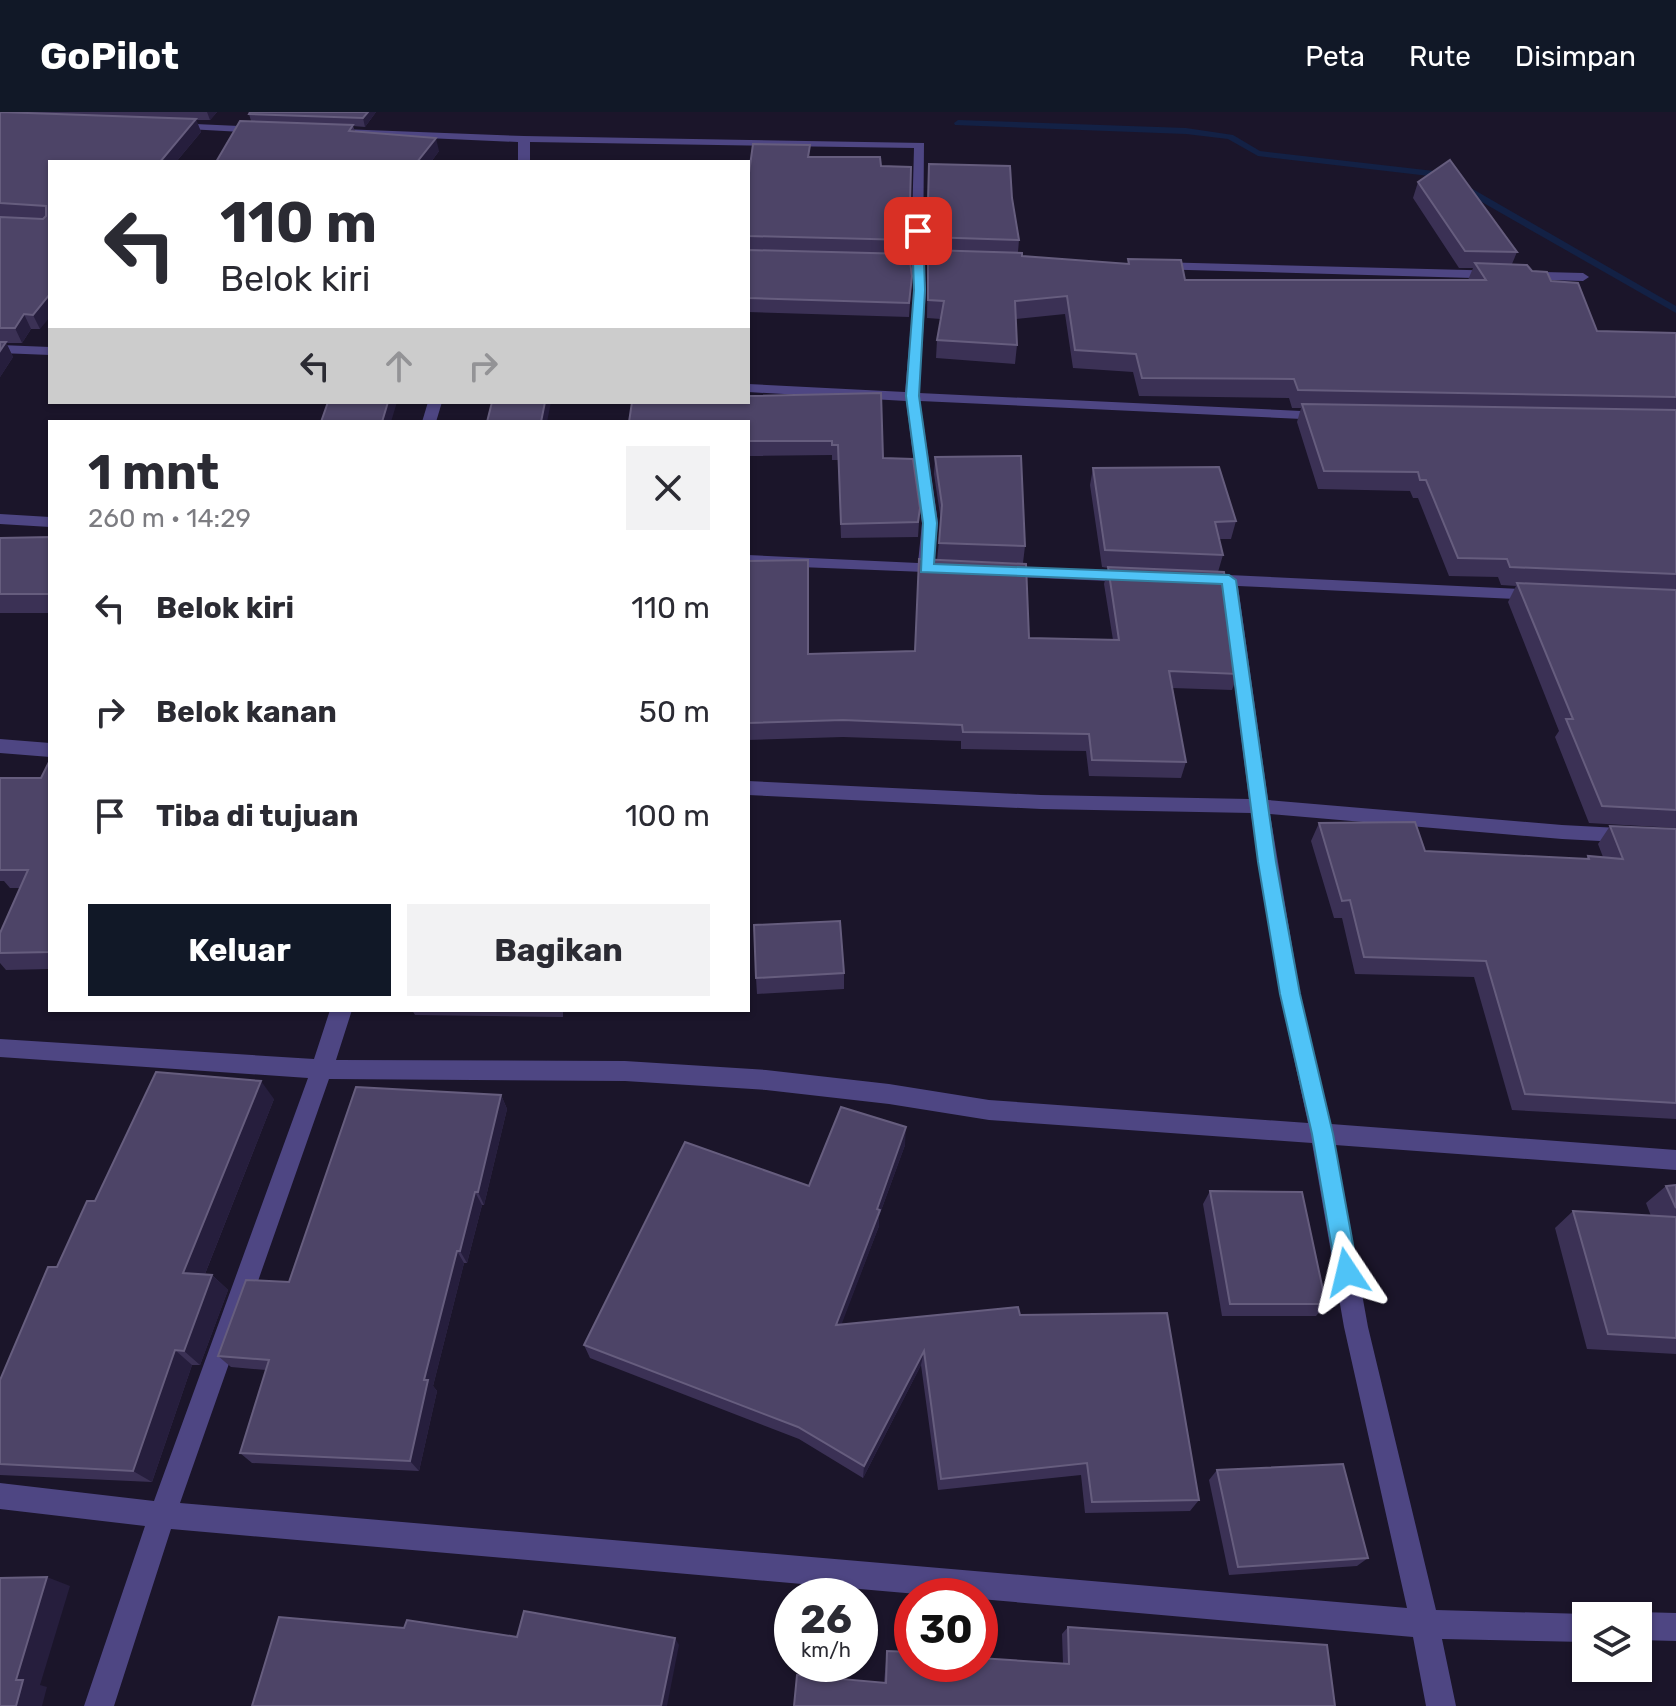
<!DOCTYPE html>
<html lang="id">
<head>
<meta charset="utf-8">
<style>
  body { margin:0; font-family:Rubik,sans-serif; background:#f2f2f3; color:#2b2b33; height:100vh; display:flex; flex-direction:column; font-size:30px; white-space:nowrap }
  * { box-sizing:border-box; margin:0 }
  p { font-size:26px; color:#7c7c81 }
  .icon { flex:none; width:44px; height:44px; fill:none; stroke:currentColor; stroke-width:2; stroke-linecap:round; stroke-linejoin:round }
  .map { position:relative; flex:1; overflow:hidden }
  .sheet { position:absolute; left:48px; top:308px; width:702px; height:592px; display:flex; flex-direction:column; background:#fff; border-radius:0px; box-shadow:0 2px 6px #0004 }
  .sheet>* { flex:none }
  .banner { position:absolute; left:48px; top:48px; width:702px; height:244px; border-radius:0px; box-shadow:0 2px 6px #0004; background:#fff; color:#2b2b33; overflow:hidden }
  .buttons { position:absolute; left:1572px; top:1490px; display:grid; gap:16px }
  .buttons a { display:grid; place-items:center; width:80px; height:80px; border-radius:0px; background:#fff; box-shadow:0 2px 6px #0004; font-size:40px }
  .speed { position:absolute; left:774px; top:1466px; display:flex; gap:16px; font-size:40px; font-weight:700; text-align:center }
  .speed>* { display:grid; place-content:center; width:104px; height:104px; border-radius:50%; background:#fff; box-shadow:0 2px 6px #0004; line-height:1 }
  .speed small { font-size:20px; font-weight:400 }
  .speed .limit { border:12px solid #d22; background:#fff; color:#111 }
  .pin { position:absolute; display:grid; place-items:center; width:68px; height:68px; color:#fff; margin:-34px; border-radius:16px; box-shadow:0 4px 12px #0006 }
  .me { position:absolute; width:88px; margin:-44px; rotate:350deg; stroke-linejoin:round; filter:drop-shadow(0 0 6px #0008) }
  .turn { display:flex; align-items:center; gap:28px; height:168px; padding:0 40px; font-size:36px }
  .turn .icon { width:104px; height:104px; stroke-width:2.5 }
  .turn b { display:block; font-size:56px; line-height:68px }
  .lanes { display:flex; align-items:center; height:76px; padding:0 40px; background:#0003; justify-content:center; gap:40px; direction:ltr }
  .lanes .off { opacity:.35 }
  .round { display:grid; place-items:center; flex:none; width:84px; height:84px; border-radius:0px; background:#f2f2f3 }
  .summary { display:flex; align-items:center; justify-content:space-between; height:136px; padding:0 40px }
  h1 { font-size:48px; font-weight:700; line-height:60px }
  .primary-button { display:flex; gap:16px; margin-top:auto; padding:16px 40px }
  .primary-button a { flex:1; height:92px; border-radius:0px; background:#111827; color:#fff; font-size:32px; font-weight:700; line-height:92px; text-align:center }
  .primary-button a+a { background:#f2f2f3; color:#2b2b33 }
  ul { padding:0; list-style:none }
  li { display:flex; align-items:center; gap:24px; height:104px; padding:0 40px }
  li div { flex:1 }
  li b { display:block; font-size:30px }
  li em { font-style:normal }
  header { display:flex; align-items:center; gap:48px; box-sizing:border-box; height:112px; padding:0 40px; background:#111827; color:#fff }
  header strong { font-size:38px }
  nav { display:flex; gap:44px; margin-inline-start:auto; font-size:28px }
  .map>svg:first-child { display:block }
  .lines { fill:none; stroke-linecap:round; stroke-linejoin:round }
  .stream { fill:#132145; fill-rule:evenodd }
  .minor { fill:#4e4683; fill-rule:evenodd }
  .wall { fill:#3b3155 }
  .shaded-wall { fill:#261e3d }
  .building { fill:#4d4467; stroke:#665d7e; stroke-width:2 }
  .route { fill:#4fc3f7; stroke:#337fa1; stroke-width:2 }
</style>
</head>
<body>
<header>
<strong>GoPilot</strong>
<nav><a>Peta</a><a>Rute</a><a>Disimpan</a></nav>
</header>
<div class="map">
<svg width="1676" height="1594" viewBox="0 0 1676 1594">
  <rect width="100%" height="100%" fill="#1b152a"/>
  <g class="lines">
    <!-- stream -->
    <path class="stream" d="M958 8 1186 16 1233 23 1260 39 1443 60 1676 194V201L1438 65 1258 44 1228 27 1186 22 955 13 954 11Z"/>
    <!-- minor -->
    <g class="minor">
      <path d="M173 11 261 15 267 18 261 21 169 16V12Z"/>
      <path d="M341 17 524 24 924 31 923 148 926 178 919 281 1323 300 1330 304 1323 308 920 289 938 411 934 451 950 453V461L748 453V443L918 451 922 411 906 289 748 280V272L905 280 914 178 911 148 914 36 530 30V50H518V30L337 22 335 20Z"/>
      <path d="M1155 150 1583 161 1589 165 1583 169 1151 157V151Z"/>
      <path d="M0 233 50 235V243L0 241Z"/>
      <path d="M428 290H442L436 310H422Z"/>
      <path d="M0 402 50 405V415L0 412Z"/>
      <path d="M1000 455 1132 460 1140 465 1132 470 994 464 992 460Z"/>
      <path d="M1229 463 1539 478 1547 483 1539 488 1238 474 1268 688 1562 713 1676 719V733L1562 727 1270 702 1300 882 1331 1012 1676 1038V1058L1335 1033 1368 1215 1436 1498 1586 1502 1591 1504H1586V1530L1442 1527 1456 1594H1426L1413 1525 980 1487V1484H940L171 1417 114 1594H84L145 1414 0 1397V1371L154 1389 308 966 0 945V927L314 947 330 898H352L336 948 625 949 766 958 889 972 989 988 1308 1011 1280 882 1251 701 1041 697 748 683V669L1041 683 1249 687 1222 474 1210 472 1208 468 1216 463ZM329 967 625 969 766 978 889 992 989 1008 1312 1031 1344 1215 1407 1496 180 1391Z"/>
      <path d="M0 627 50 631V645L0 641Z"/>
      <path d="M1638 1500 1676 1501V1529L1638 1528V1504H1628Z"/>
    </g>
  </g>
  <!-- wall -->
  <g class="wall">
    <path d="M0 0H217L210 8H196L201 20 176 50H50L40 217H31L22 231H6L13 245 0 265Z"/>
    <path d="M376 0 365 15 353 14 355 19 439 39 431 50H216L251 9 249 2Z"/>
    <path d="M810 45 881 54 911 55 908 142 912 164 909 205 748 200V68Z"/>
    <path d="M929 52 1012 86 1019 128 1018 140 1022 144 1128 152V147L1185 168H1468L1473 156H1459L1413 86 1418 70 1517 140 1512 152 1532 159 1551 169 1597 219 1676 221V716L1589 711 1555 625 1559 619 1508 490 1516 474 1501 473 1498 465 1449 464 1418 386H1413L1410 379 1318 377 1297 310 1301 296H1292L1289 286 1139 284 1133 260 1073 256 1065 202 1016 207 1017 233 1015 252 936 246 937 228 941 207 927 206 928 142H926Z"/>
    <path d="M748 290 883 346 920 396 918 425 841 426 838 348H832V343L748 344Z"/>
    <path d="M935 345 1025 434 1023 451 1029 526 1113 528 1104 472 1108 456 1102 455 1090 373 1093 356 1236 409 1231 427H1219L1223 443 1218 460 1238 562 1232 578 1172 576 1186 650 1181 666 1089 664 1086 639 961 637V629L843 625 748 628V449L809 542 915 539 937 448 941 409 934 362Z"/>
    <path d="M50 425V501H0V426Z"/>
    <path d="M50 648V857L6 858 0 851V821L20 776H10L4 769H0V666H41Z"/>
    <path d="M1319 711 1425 739 1586 747 1588 744 1603 745 1598 732 1610 714 1676 717V1007L1512 998 1474 865 1355 862 1342 806H1334L1311 729Z"/>
    <path d="M844 861V877L757 882 756 866Z"/>
    <path d="M412 898H563V905L415 903Z"/>
    <path d="M501 983 507 997 484 1093H482L467 1151H464L433 1274 437 1279 419 1359 252 1351 240 1341 266 1258 231 1255 218 1244 289 1170Z"/>
    <path d="M274 987 205 1162 212 1163 228 1178 200 1253H192L152 1370 0 1363V1268L57 1155 95 1089Z"/>
    <path d="M905 1033 879 1104V1114L841 1212 1020 1203 1199 1388 1190 1399 1085 1401 1081 1363 938 1378 921 1253 863 1366 799 1327 590 1246 584 1233 809 1074Z"/>
    <path d="M1676 1073V1242L1587 1237 1555 1116 1573 1099 1651 1104 1646 1091 1666 1074Z"/>
    <path d="M1210 1079 1326 1192 1316 1204H1222L1203 1092Z"/>
    <path d="M1217 1358 1368 1446 1357 1454 1229 1463 1209 1368Z"/>
    <path d="M1068 1515 1335 1594 884 1570 887 1539 1063 1552 1062 1522Z"/>
  </g>
  <!-- shaded-wall -->
  <g class="shaded-wall">
    <path d="M207 0H217L210 8Z"/>
    <path d="M368 0H376L365 15 363 6Z"/>
    <path d="M196 7 201 20 176 50H160Z"/>
    <path d="M436 26 439 39 431 50H417Z"/>
    <path d="M50 182V205L40 217 33 203Z"/>
    <path d="M24 202 31 217 22 231 15 216Z"/>
    <path d="M6 230 13 245 0 265V239Z"/>
    <path d="M388 290H397L391 310H382Z"/>
    <path d="M545 290H551L547 310H541Z"/>
    <path d="M261 969 274 987 199 1177 183 1161Z"/>
    <path d="M501 983 507 997 484 1093 478 1080Z"/>
    <path d="M906 1015 905 1033 879 1104V1114L836 1227V1213Z"/>
    <path d="M475 1080 482 1093 467 1151 460 1139Z"/>
    <path d="M457 1139 464 1151 433 1274 437 1279 419 1359 410 1349 424 1268Z"/>
    <path d="M212 1163 228 1178 200 1253 184 1239Z"/>
    <path d="M175 1238 192 1253 152 1370 133 1359Z"/>
    <path d="M924 1239 921 1253 863 1366 864 1354Z"/>
    <path d="M47 1465 70 1474 40 1573 47 1575 42 1594H16V1568Z"/>
    <path d="M675 1526 679 1533 667 1594H661Z"/>
  </g>
  <!-- building -->
  <g class="building">
    <path d="M0 0 196 7 160 50H50V182L33 203 24 202 15 216H0V105L43 107 46 104V94L0 91Z"/>
    <path d="M250 0H368L363 6 249 2Z"/>
    <path d="M240 9 353 13 349 19 436 26 417 50H216Z"/>
    <path d="M753 32 810 33 808 45H880L881 54 911 55 909 128 748 124V68Z"/>
    <path d="M1450 48 1517 140 1465 139 1418 70Z"/>
    <path d="M929 52 1010 54 1012 86 1019 128 927 125Z"/>
    <path d="M748 138 909 142 912 164 909 191 748 186Z"/>
    <path d="M928 138 1022 141V144L1129 152 1128 147 1181 148 1185 168H1486L1475 151 1527 153 1532 159 1547 160 1551 169 1578 171 1597 219 1676 221V285L1298 278 1294 267 1142 266 1136 242 1075 238 1067 184 1015 189 1017 233 937 228 944 189 928 188Z"/>
    <path d="M0 230H6L0 239Z"/>
    <path d="M881 281 883 346 913 347 920 396 918 410 841 412 838 333H832V329H748V310H629L632 290H748V284Z"/>
    <path d="M328 290H388L382 310H321Z"/>
    <path d="M492 290H545L541 310H487Z"/>
    <path d="M1302 292 1676 298V462L1510 455 1507 447 1458 446 1426 368H1420L1418 360 1324 359Z"/>
    <path d="M1021 344 1025 434 939 431 942 393 935 345Z"/>
    <path d="M1219 355 1236 409 1215 410 1223 443 1105 438 1093 356Z"/>
    <path d="M50 425V482H0V426Z"/>
    <path d="M919 447 1026 452 1029 526 1119 528 1108 455 1224 460 1238 562 1169 559 1186 650 1092 648 1089 622 963 620 962 613 843 608 748 611V449L808 448V542L915 539Z"/>
    <path d="M1517 471 1676 478V698L1602 694 1566 607H1573Z"/>
    <path d="M50 648V840L0 841V821L28 758H0V666H41Z"/>
    <path d="M1415 710 1425 739 1589 747 1588 744 1623 747 1610 714 1676 717V991L1525 982 1486 849 1364 845 1350 788 1342 789 1319 711Z"/>
    <path d="M840 809 844 861 756 866 754 813Z"/>
    <path d="M156 960 261 969 183 1161 212 1163 184 1239 175 1238 133 1359 0 1352V1268L48 1155H57L87 1089H95Z"/>
    <path d="M356 975 501 983 478 1080H475L460 1139H457L424 1268H428L410 1349 240 1341 269 1248 218 1244 246 1168 289 1170Z"/>
    <path d="M841 995 906 1015 877 1097 880 1098 836 1213 1018 1195 1020 1203 1167 1201 1199 1388 1092 1390 1087 1351 941 1367 924 1239 864 1354 798 1315 584 1233 685 1030 809 1074Z"/>
    <path d="M1676 1073V1096L1666 1074Z"/>
    <path d="M1210 1079 1302 1080 1326 1192H1230Z"/>
    <path d="M1573 1099 1676 1105V1226L1608 1222Z"/>
    <path d="M1343 1352 1368 1446 1238 1455 1217 1358Z"/>
    <path d="M47 1465 16 1568H23L16 1594H0V1466Z"/>
    <path d="M524 1499 675 1526 661 1594H252L279 1505 404 1516 407 1508 517 1525Z"/>
    <path d="M1068 1515 1327 1533 1335 1594H794L797 1563 886 1571 887 1539 912 1540V1552H980V1546L1069 1552Z"/>
  </g>
  <!-- route -->
  <path class="route" d="M918 116 923 119 925 178 919 284 937 411 934 452 1229 463 1236 468 1276 750 1300 882 1333 1022 1358 1160 1354 1167 1347 1170 1339 1167 1336 1160 1312 1022 1280 882 1258 750 1222 472 921 460 923 411 906 284 914 178 912 119Z"/>
</svg>
<div class="buttons">
<a><svg class="icon" aria-label="layers" viewBox="0 0 24 24"><path d="M12 4l9 5-9 5-9-5zM3 14l9 5 9-5"/></svg></a>
</div>
<div class="speed"><div>26<small>km/h</small></div><div class="limit">30</div></div>
<div class="pin" style="left:918px;top:119px;background:#d93025"><svg class="icon" aria-label="arrive" viewBox="0 0 24 24"><path d="M6 21V4h12l-3 4 3 4H6"/></svg></div>
<svg class="me" style="left:1347px;top:1160px" viewBox="-20 -20 40 40"><path d="M0-17L14 15 0 8-14 15z" fill="#4fc3f7" stroke="#fff" stroke-width="4"/></svg>
<div class="banner">
<div class="turn"><svg class="icon" aria-label="left" viewBox="0 0 24 24"><path d="M17 20v-9H6M10 6l-5 5 5 5"/></svg><div><b>110 m</b>Belok kiri</div></div>
<div class="lanes"><svg class="icon" aria-label="left" viewBox="0 0 24 24"><path d="M17 20v-9H6M10 6l-5 5 5 5"/></svg><svg class="icon off" aria-label="ahead" viewBox="0 0 24 24"><path d="M12 20V5M6 11l6-6 6 6"/></svg><svg class="icon off" aria-label="right" viewBox="0 0 24 24"><path d="M7 20v-9h11M14 6l5 5-5 5"/></svg></div>
</div>
<section class="sheet">
<div class="summary"><div><h1>1 mnt</h1><p>260 m · 14:29</p></div><a class="round"><svg class="icon" aria-label="close" viewBox="0 0 24 24"><path d="M6 6l12 12M18 6L6 18"/></svg></a></div>
<ul>
<li><svg class="icon" aria-label="left" viewBox="0 0 24 24"><path d="M17 20v-9H6M10 6l-5 5 5 5"/></svg><div><b>Belok kiri</b></div><em>110 m</em></li>
<li><svg class="icon" aria-label="right" viewBox="0 0 24 24"><path d="M7 20v-9h11M14 6l5 5-5 5"/></svg><div><b>Belok kanan</b></div><em>50 m</em></li>
<li><svg class="icon" aria-label="arrive" viewBox="0 0 24 24"><path d="M6 21V4h12l-3 4 3 4H6"/></svg><div><b>Tiba di tujuan</b></div><em>100 m</em></li>
</ul>
<div class="primary-button"><a>Keluar</a><a>Bagikan</a></div>
</section>
</div>
</body>
</html>
